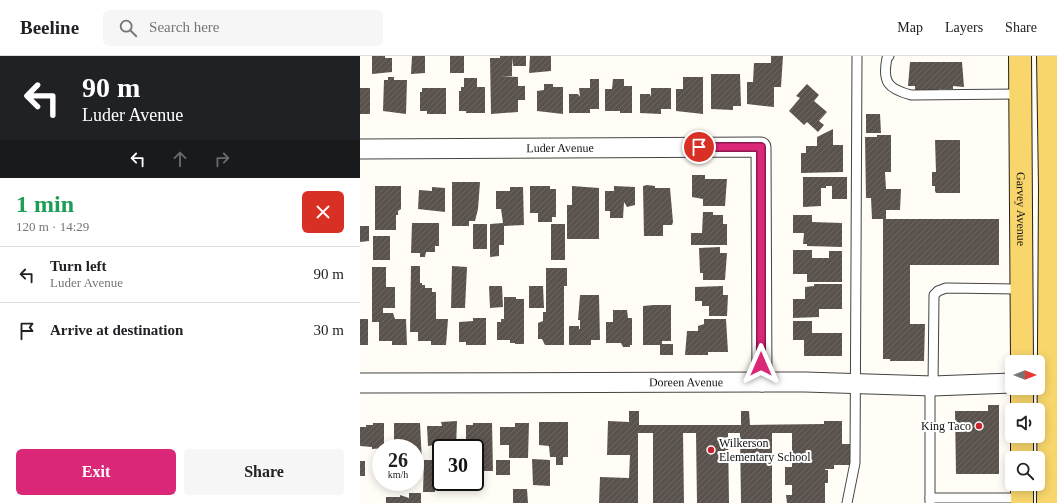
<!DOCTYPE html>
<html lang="en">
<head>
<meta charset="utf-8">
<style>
  body { margin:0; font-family:"Times New Roman",serif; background:#f6f6f6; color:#202124; height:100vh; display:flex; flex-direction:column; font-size:15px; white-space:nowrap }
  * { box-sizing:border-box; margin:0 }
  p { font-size:13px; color:#757577 }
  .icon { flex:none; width:22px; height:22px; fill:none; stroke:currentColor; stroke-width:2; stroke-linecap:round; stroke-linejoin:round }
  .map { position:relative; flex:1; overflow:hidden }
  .side { display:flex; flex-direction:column; background:#fff; width:360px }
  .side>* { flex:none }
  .top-card { background:#202124; color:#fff; overflow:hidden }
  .needle { width:26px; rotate:90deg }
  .tools { position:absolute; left:645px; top:299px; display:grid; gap:8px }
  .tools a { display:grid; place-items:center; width:40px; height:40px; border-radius:6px; background:#fff; box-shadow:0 2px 10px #0003; font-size:20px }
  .speed { position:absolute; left:12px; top:383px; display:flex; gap:8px; font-size:20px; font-weight:700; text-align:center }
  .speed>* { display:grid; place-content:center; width:52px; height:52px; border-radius:50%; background:#fff; box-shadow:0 2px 10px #0003; line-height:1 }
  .speed small { font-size:10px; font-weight:400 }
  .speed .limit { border:2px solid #111; border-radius:6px; background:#fff; color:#111 }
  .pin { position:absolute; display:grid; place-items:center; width:34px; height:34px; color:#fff; margin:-17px; border:2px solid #fff; border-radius:50%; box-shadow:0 1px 4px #0007 }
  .me { position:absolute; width:44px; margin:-22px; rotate:0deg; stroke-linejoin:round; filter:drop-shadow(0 0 3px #0008) }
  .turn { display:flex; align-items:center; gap:14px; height:84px; padding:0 16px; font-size:18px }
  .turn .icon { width:52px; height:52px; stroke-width:2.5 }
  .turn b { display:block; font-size:28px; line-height:34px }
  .lanes { display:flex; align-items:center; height:38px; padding:0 16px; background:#0003; justify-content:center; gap:20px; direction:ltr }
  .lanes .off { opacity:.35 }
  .round { display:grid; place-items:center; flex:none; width:42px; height:42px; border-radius:6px; background:#f6f6f6 }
  .overview { display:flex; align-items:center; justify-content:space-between; height:68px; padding:0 16px }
  h1 { font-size:24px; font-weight:700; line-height:30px; color:#1e9e55 }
  .button { display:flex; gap:8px; margin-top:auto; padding:8px 16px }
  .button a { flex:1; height:46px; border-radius:6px; background:#db2777; color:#fff; font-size:16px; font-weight:700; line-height:46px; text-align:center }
  .button a+a { background:#f6f6f6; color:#202124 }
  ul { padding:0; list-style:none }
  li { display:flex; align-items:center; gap:12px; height:56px; padding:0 16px; border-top:1px solid #e0e0e0 }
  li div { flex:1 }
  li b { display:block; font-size:15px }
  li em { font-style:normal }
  header { display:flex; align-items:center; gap:24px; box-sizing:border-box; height:56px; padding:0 20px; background:#fff; border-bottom:1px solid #e0e0e0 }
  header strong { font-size:19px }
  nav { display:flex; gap:22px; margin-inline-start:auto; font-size:14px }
  .search { width:280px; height:36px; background:#f6f6f6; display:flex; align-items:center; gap:10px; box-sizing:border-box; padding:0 14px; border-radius:6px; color:#757577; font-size:15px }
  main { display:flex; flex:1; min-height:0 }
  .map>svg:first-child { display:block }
  .building { fill:url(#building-hatch) }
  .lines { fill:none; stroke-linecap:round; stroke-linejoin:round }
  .service-casing { stroke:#444; stroke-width:11 }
  .minor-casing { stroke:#444; stroke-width:21 }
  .primary-casing { stroke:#222; stroke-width:24 }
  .service { stroke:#fff; stroke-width:9 }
  .minor { stroke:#fff; stroke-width:19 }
  .primary { stroke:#f9d66b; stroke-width:22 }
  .route-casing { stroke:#8e194d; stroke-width:10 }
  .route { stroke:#db2777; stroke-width:7 }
  .poi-dot { fill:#c4262e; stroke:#fff; stroke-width:1.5 }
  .labels { text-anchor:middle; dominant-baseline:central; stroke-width:4; stroke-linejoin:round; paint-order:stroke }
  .street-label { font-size:12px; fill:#111; stroke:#fff }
  .poi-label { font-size:12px; fill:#111; stroke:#fff; text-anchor:end }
</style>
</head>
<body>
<header>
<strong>Beeline</strong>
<div class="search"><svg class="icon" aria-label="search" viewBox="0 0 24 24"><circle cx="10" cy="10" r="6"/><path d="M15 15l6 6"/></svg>Search here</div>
<nav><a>Map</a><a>Layers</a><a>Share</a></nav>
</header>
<main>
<section class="side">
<div class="top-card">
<div class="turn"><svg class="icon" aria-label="left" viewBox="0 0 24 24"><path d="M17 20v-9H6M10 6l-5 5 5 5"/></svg><div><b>90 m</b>Luder Avenue</div></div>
<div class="lanes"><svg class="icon" aria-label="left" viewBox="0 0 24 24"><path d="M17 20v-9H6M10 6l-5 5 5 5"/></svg><svg class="icon off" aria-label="ahead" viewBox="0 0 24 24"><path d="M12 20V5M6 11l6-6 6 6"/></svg><svg class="icon off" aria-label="right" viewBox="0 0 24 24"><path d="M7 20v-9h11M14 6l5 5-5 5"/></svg></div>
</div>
<div class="overview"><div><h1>1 min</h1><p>120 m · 14:29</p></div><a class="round" style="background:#d93025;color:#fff"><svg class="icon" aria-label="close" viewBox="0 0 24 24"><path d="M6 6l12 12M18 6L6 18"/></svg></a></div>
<ul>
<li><svg class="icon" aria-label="left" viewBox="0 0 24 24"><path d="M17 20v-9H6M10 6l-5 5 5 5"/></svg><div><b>Turn left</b><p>Luder Avenue</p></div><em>90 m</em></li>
<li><svg class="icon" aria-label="arrive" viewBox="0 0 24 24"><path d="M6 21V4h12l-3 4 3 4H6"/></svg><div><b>Arrive at destination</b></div><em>30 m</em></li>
</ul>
<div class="button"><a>Exit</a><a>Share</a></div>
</section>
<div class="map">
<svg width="697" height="447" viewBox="0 0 697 447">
  <defs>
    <pattern id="building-hatch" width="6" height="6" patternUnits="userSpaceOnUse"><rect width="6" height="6" fill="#5a524d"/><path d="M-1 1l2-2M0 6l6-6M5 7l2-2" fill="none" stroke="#6d6662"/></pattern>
  </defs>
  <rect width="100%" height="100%" fill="#fffdf5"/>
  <!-- building -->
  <g class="building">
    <path d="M12 0H25V2H32V16L12 18Z"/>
    <path d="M52 0H65V17L51 18Z"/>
    <rect x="90" y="0" width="14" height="17"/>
    <path d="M140 0H166V10H153L152 2V20H140L158 21V30H165V44H158V56L131 58 130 2H140Z"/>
    <path d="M170 0H191V15L169 17Z"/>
    <path d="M411 0H423L421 31H414V51L387 48V26H393L394 7H411Z"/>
    <path d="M550 6H602L604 31 593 30V33H579V36L555 35V30H548Z"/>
    <path d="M351 18H380L381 50H373V54L351 53Z"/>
    <path d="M28 21H34V24H47L46 58 23 55 24 24H28Z"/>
    <path d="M323 21H343V58L316 55V33H323Z"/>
    <path d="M104 22H117V31H125V57H106V55H99V35H101V31H104Z"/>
    <path d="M230 23H239V53H230V57H209V38H218L220 41 219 32H230Z"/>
    <path d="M253 23H264V30H272V57H260V55H245V33H252Z"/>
    <path d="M184 28H193V31H203V58L177 55V35L184 34Z"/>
    <path d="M447 28 459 39 454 45 467 56 459 65 464 69 458 76 447 66 444 69 429 55 440 42 436 40Z"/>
    <rect x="0" y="32" width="10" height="26"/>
    <path d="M62 32H86V58H67V55H60V36H62Z"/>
    <path d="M291 32H311V53H301V58L280 57V38H290L291 41Z"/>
    <path d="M506 58H520L521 77H506Z"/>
    <path d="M473 73V89H483V116L441 117V97H446V90H457V81Z"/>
    <path d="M517 79H531V116H525L526 133H541L540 154H526V163H512L511 142H506L505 81H517Z"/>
    <path d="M575 84H600V137H576L575 135V130H572V116H576Z"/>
    <path d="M332 119H345V123H367L365 150H343V143L332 141Z"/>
    <path d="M443 121H487V143H472V130H466V132H461V150L443 151Z"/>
    <path d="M92 126H120L118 153 115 165H109V170H92Z"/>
    <path d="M287 129 295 130V132H310L313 166 312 169H303V180H284L283 130Z"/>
    <path d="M15 130H41V153L38 155V159H36V174H15Z"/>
    <path d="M170 130H190V133H196V161H192V166H178V157H170Z"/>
    <path d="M212 130 239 132V183H207V149H212Z"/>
    <path d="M254 130 275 131V149L267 151 264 146 263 162H250V155H245V135H254Z"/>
    <path d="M72 131 85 132V156L58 153 59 134 72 135Z"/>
    <path d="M150 131H163L164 169 144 170V189H139V200L130 201V168L143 167 141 153H136V135H150Z"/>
    <path d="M343 156H353V159H363V168H367V189H331V177H342Z"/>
    <path d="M433 159H452V166L482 167V191L447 190V188H443L444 177H433Z"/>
    <path d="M523 163H639V209H550V268H565L564 305H530V303H523Z"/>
    <path d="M52 167H79V190H75V196H66L65 201H60V197H51Z"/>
    <rect x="113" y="168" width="14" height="25"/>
    <rect x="191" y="168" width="14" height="36"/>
    <path d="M0 170H9V185L0 186Z"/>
    <rect x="13" y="180" width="17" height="24"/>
    <path d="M360 191V197H367L365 224H343V217H340L339 192Z"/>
    <path d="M433 194H452V202H469V195H482V226H447V218H433Z"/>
    <path d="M51 210H60V227H62V229H65V232H72V236H76V263H88L86 289H71V285H58V276H50Z"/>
    <path d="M92 210 107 211 105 252H91Z"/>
    <path d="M12 211H26V231H35V252H23V257H33L35 263H46L47 289H32V285H19V266H12Z"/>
    <path d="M186 212H207V230H204V289H185L182 283H178V267L183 265V256H186Z"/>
    <path d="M454 228H482V253H459V261L433 262V243H445V231L454 230Z"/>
    <path d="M129 230H142L143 251 130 252Z"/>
    <path d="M169 230H183L184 252H169Z"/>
    <path d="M363 230V239H368L367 260H349V250H342V245H335V231Z"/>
    <path d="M220 239H239L240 284H231V289H209V270H219V273H220V264H218Z"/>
    <path d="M144 241H156V243H164V288H155V287H150V284H137V266H141V263H144Z"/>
    <path d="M294 249H311V285H302V288H313V299H300V289H283V250Z"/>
    <path d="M253 254H267L268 262H272V289H270V291H263L261 287H246V266H253Z"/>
    <path d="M113 262H126V289H106V286H99V266L113 265Z"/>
    <rect x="0" y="263" width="8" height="26"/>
    <path d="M344 263H366L368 296H348V299H325L327 275H338V270L344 268Z"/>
    <path d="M433 265H452V277H482V300H444V284H433Z"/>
    <path d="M628 349H639V418H596L595 355H628Z"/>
    <path d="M269 355H279V369H381V355H389L390 369 464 368V365H482V388H490V409H474V413H465V414H468V427H465V447H427L426 439H432V429H425V411H432V377H412V447H381L380 377H368L369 447H337L336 377H323L324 447H293V377H278V447H239L240 421 269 422 270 399H247L248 365 269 366Z"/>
    <path d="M97 365 96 392H81V394L76 395 74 389 68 390 67 370H82L81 366Z"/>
    <path d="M179 366H208V401H203V409H196V401H190L189 390 179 389Z"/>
    <path d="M13 367H24V392L12 393V391L0 390V371H6V369H13Z"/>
    <path d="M34 367H60L62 407H55V392L36 391 34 389Z"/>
    <path d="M113 367H132L133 415H118V393L108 392V389H106V369H113Z"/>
    <path d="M155 367H169L168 402H149V389H140V371H155Z"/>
    <path d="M172 403 190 404V430L173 429Z"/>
    <path d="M64 404H77V430H75V436H63Z"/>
    <rect x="136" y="404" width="14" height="15"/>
    <rect x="0" y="405" width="5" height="15"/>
    <path d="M153 433H167L168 447H153Z"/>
    <path d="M49 437H61V447H26V441H40V439L49 442Z"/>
  </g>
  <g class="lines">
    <!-- service casing -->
    <g class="service-casing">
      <g id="service">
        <path d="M529 0 527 2C522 26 528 33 551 39L660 38"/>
        <path d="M570 330V442"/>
        <path d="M573 330 574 239 578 235 586 232 661 233"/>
        <path d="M487 447 495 407 497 0"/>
        <path d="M570 447V442H662"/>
      </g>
    </g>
    <!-- minor casing -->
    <g class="minor-casing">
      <g id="minor">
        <path id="s1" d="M0 93 401 91 402 326"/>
        <path id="s2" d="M0 327 445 326 573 330 652 327"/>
      </g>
    </g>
    <!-- primary casing -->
    <g class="primary-casing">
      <g id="primary">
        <path id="s3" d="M660 0 662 306"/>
        <path d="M688 0 690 132 688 447"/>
        <path d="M662 354V332"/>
        <path d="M662 402V380"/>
        <path d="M662 447V428"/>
      </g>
    </g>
    <!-- service -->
    <use href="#service" class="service"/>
    <!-- minor -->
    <use href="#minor" class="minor"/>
    <!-- primary -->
    <use href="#primary" class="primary"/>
  </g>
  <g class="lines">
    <!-- route casing -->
    <g class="route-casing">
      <path id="route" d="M339 91H401V308"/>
    </g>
    <!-- route -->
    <use href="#route" class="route"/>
  </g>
  <!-- markers -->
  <g class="poi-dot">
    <circle cx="619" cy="370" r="4"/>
    <circle cx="351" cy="394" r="4"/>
  </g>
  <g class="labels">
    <!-- street labels -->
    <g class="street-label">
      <text stroke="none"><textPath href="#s1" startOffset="200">Luder Avenue</textPath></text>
      <text stroke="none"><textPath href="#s3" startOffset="153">Garvey Avenue</textPath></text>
      <text stroke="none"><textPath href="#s2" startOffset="326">Doreen Avenue</textPath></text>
    </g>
    <!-- poi labels -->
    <g class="poi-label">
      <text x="611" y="370">King Taco</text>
      <text x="359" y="387" text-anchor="start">Wilkerson<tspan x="359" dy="14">Elementary School</tspan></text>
    </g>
  </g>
</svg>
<div class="tools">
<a><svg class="needle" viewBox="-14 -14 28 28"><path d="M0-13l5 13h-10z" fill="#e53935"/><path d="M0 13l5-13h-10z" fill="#757577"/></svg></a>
<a><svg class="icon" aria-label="sound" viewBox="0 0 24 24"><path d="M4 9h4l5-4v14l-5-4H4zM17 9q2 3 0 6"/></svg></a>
<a><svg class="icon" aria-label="search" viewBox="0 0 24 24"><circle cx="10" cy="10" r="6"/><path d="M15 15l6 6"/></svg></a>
</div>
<div class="speed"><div>26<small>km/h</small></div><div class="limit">30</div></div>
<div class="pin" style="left:339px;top:91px;background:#d93025"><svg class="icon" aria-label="arrive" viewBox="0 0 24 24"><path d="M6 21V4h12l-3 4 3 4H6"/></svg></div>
<svg class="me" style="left:401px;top:308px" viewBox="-20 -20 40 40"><path d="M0-17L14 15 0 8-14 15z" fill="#db2777" stroke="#fff" stroke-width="4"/></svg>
</div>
</main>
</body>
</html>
